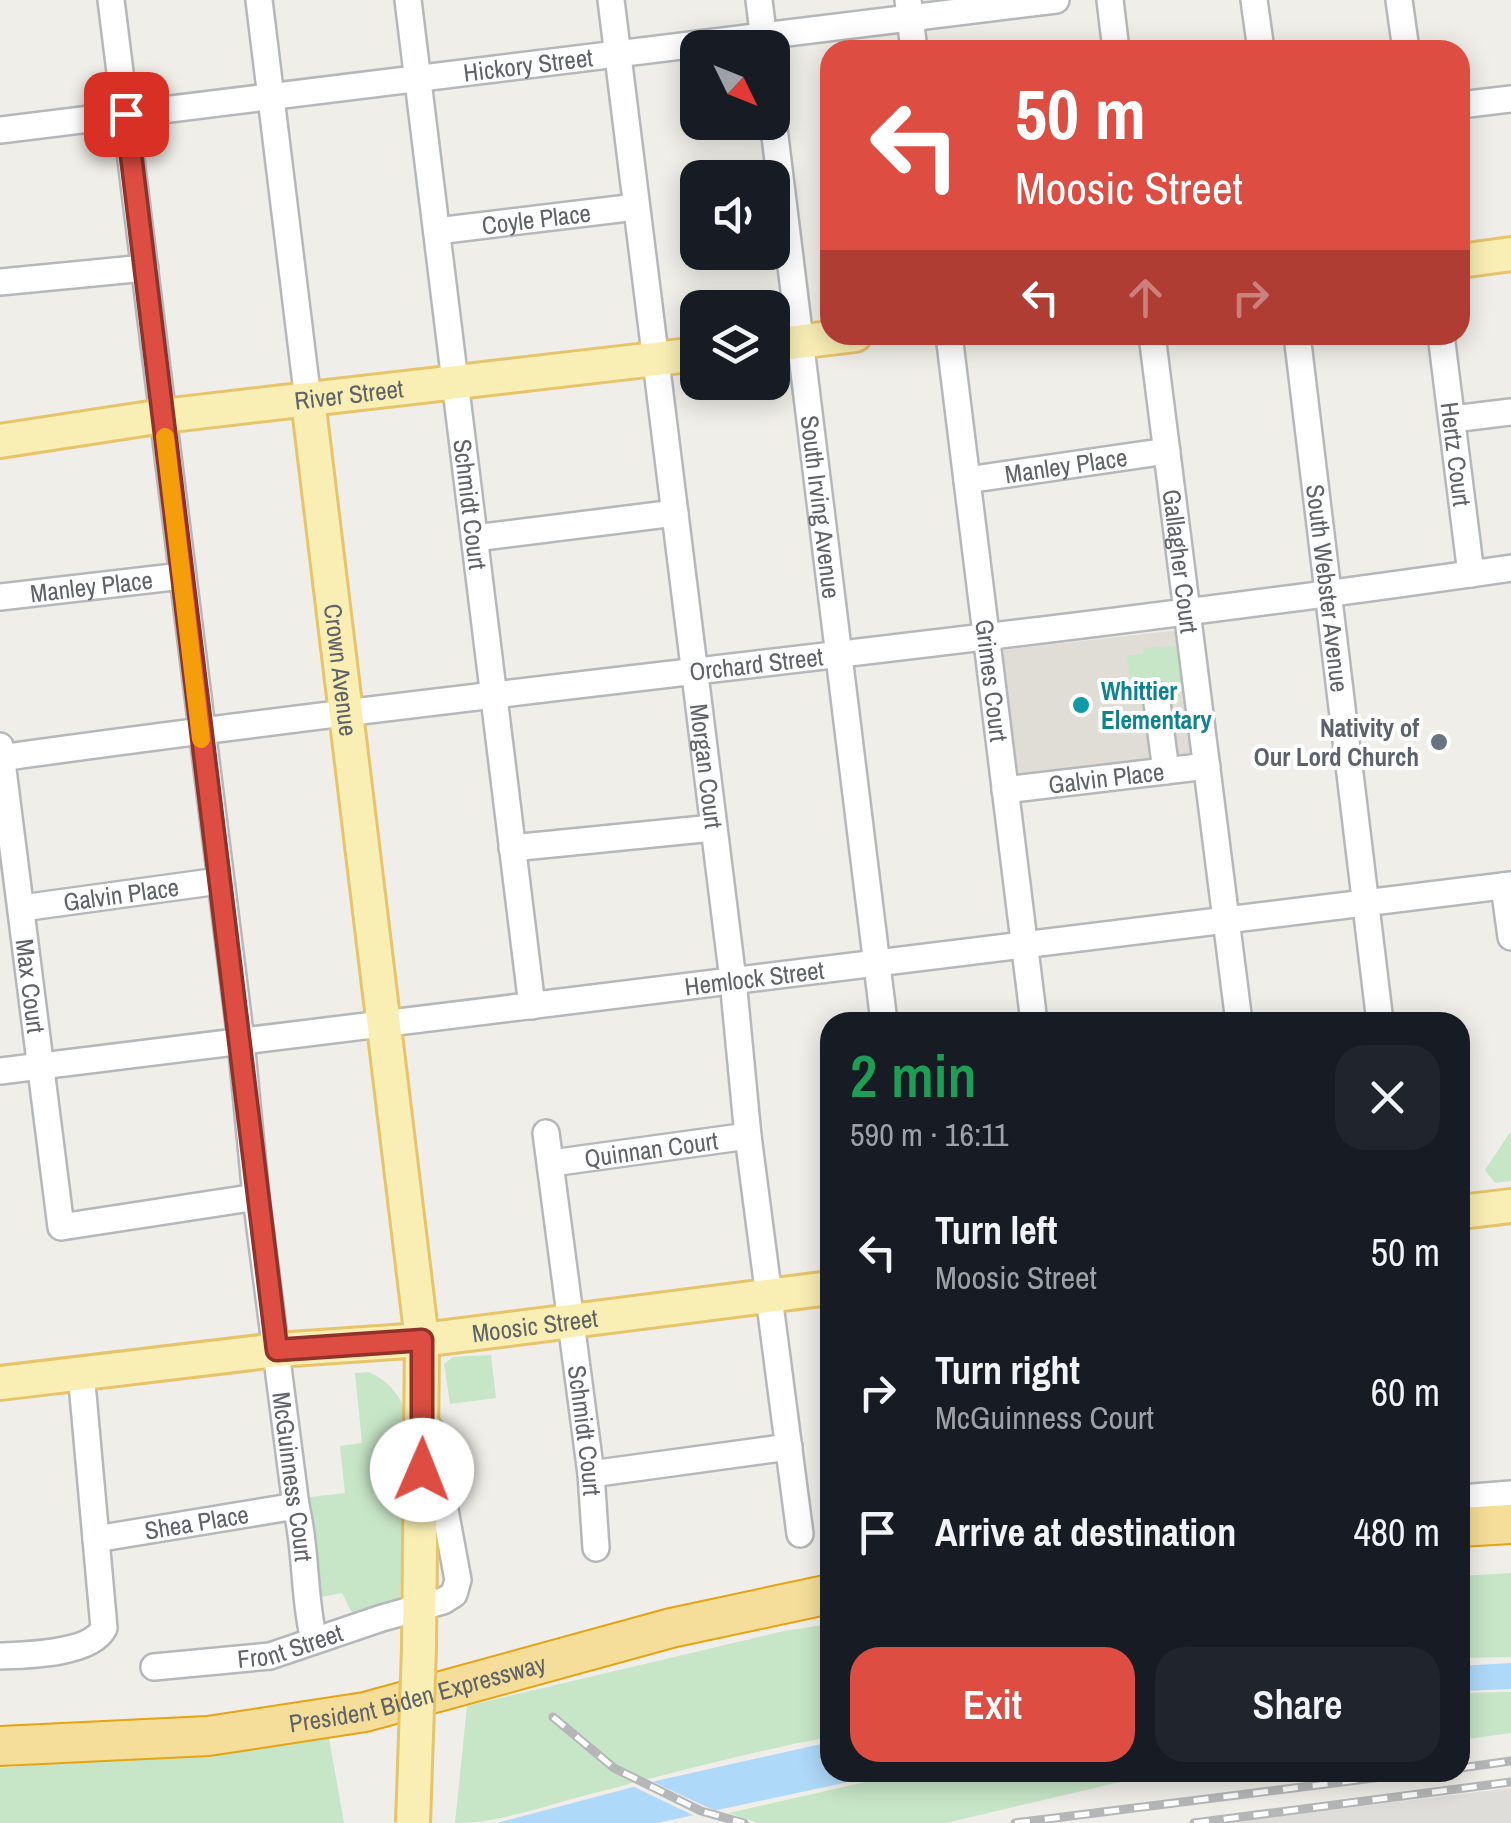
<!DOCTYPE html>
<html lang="en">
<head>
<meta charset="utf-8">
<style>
  body { margin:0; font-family:"Archivo Narrow",sans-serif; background:#20242c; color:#f1f3f6; height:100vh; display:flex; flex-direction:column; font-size:38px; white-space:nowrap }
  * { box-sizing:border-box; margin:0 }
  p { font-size:32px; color:#9ea1a6 }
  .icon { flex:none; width:55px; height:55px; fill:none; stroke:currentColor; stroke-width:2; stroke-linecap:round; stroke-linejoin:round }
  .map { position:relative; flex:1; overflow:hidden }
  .panel { position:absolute; left:820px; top:1012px; width:650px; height:770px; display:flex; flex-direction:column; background:#171b24; border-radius:30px; box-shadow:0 5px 25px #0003 }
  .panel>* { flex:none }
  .hud { position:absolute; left:820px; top:40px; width:650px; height:305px; border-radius:30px; box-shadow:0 5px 25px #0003; background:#dd4d41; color:#fff; overflow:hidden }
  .needle { width:65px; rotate:133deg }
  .buttons { position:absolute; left:680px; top:30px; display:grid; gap:20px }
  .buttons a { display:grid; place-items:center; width:110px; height:110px; border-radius:20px; background:#171b24; box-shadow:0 5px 25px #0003; font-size:50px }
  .pin { position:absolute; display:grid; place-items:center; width:85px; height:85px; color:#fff; margin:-42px; border-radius:20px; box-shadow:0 5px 15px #0006 }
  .me { position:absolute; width:110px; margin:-55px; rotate:1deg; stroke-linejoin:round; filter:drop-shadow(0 0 8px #0008) }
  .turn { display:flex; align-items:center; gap:35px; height:210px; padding:0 30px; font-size:45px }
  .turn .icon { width:130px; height:130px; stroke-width:2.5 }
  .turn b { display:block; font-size:70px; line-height:85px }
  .lanes { display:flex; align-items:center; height:95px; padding:0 30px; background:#0003; justify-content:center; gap:50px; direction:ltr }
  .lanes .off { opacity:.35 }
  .round { display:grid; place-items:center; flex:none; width:105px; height:105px; border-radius:30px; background:#20242c }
  .head { display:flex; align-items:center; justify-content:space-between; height:170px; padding:0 30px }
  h1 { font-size:60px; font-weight:600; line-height:75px; color:#1e9e55 }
  .cta { display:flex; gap:20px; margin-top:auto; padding:20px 30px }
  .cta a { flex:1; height:115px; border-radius:30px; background:#dd4d41; color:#fff; font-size:40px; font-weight:600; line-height:115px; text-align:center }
  .cta a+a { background:#20242c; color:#f1f3f6 }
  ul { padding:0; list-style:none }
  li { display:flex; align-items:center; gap:30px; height:140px; padding:0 30px }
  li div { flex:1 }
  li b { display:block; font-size:38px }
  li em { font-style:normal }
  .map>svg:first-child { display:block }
  .industrial { fill:#dfddda }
  .education { fill:#e0ddd6 }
  .green { fill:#c7e5c7 }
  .water { fill:#afd9f9 }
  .pier { fill:#f0eee8 }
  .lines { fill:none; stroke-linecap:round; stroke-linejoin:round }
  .minor-casing { stroke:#b5b8bb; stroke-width:30 }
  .major-casing { stroke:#e7c469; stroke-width:38 }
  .highway-casing { stroke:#e6a312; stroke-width:42 }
  .minor { stroke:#fff; stroke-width:25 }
  .major { stroke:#f9eeb4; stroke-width:32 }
  .highway { stroke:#f5de9a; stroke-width:38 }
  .rail-casing { stroke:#b5b6b7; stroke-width:9 }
  .rail { stroke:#fff; stroke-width:5; stroke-dasharray:15; stroke-linecap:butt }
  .major-bridge-casing { stroke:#e7c469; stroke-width:38; stroke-linecap:butt }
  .major-bridge { stroke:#f9eeb4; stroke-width:32 }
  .route-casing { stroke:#90322a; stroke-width:25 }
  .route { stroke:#dd4d41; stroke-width:18 }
  .slow { stroke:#f59e0b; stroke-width:18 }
  .culture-dot { fill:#0f9aa8; stroke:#fff; stroke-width:4 }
  .worship-dot { fill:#6b7280; stroke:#fff; stroke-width:4 }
  .labels { text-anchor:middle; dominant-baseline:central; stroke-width:8; stroke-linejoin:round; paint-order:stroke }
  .street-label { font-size:25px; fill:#5f6367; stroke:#fff }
  .culture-label { font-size:25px; font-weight:bold; fill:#0d838f; stroke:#fff; text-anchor:start }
  .worship-label { font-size:25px; font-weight:bold; fill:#5b616d; stroke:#fff; text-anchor:end }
</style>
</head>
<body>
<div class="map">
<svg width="1511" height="1823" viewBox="0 0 1511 1823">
  <rect width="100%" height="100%" fill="#f0eee8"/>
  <!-- industrial -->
  <path class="industrial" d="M1511 1788V1823H1223L1421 1799Z"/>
  <!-- education -->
  <path class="education" d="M1178 630 1194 777 1010 800 993 651Z"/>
  <!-- green -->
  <g class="green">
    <path d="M1176 646 1182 688 1167 690 1163 685 1146 687 1144 693 1132 696 1127 656 1143 654V648Z"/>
    <path d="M1511 1131V1181L1495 1183 1485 1170Z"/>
    <path d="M491 1355 496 1398 450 1404 444 1364 453 1357Z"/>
    <path d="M368 1372C387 1379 403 1397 406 1417L400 1604 357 1614 351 1611 342 1593 295 1602 294 1499 345 1493 340 1446 362 1443 355 1373Z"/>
    <path d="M1511 1573V1657L1460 1658V1576Z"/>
    <path d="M830 1624V1737C747 1752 665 1775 583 1796 541 1807 498 1823 455 1823L467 1706 784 1631Z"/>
    <path d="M1511 1692V1733L1460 1740V1693Z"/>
    <path d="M329 1738 344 1823H0V1768Z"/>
    <path d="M905 1773V1772L1194 1773 1120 1782 946 1823H758L729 1813Z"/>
  </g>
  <!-- water -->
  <g class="water">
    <path d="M1511 1663V1689L1460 1691V1666Z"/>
    <path d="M830 1742V1772L890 1773 657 1823H497L660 1780Z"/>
  </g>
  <!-- pier -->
  <path class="pier" d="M647 1779 666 1788 722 1814 701 1819 628 1784Z"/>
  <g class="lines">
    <!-- minor casing -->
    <g class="minor-casing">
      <g id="minor">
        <path id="s1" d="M111 0 241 1041 256 1197 296 1506C307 1551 303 1596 314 1640"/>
        <path d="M259 0 308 400"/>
        <path id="s2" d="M408 0 532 1006"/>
        <path id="s3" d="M611 0 733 980 748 1136 800 1534"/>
        <path d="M759 0 765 48"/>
        <path d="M908 0 914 50"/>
        <path d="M1110 0 1116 50"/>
        <path d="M1254 0 1261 50"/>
        <path d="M1399 0 1406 50"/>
        <path d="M1460 105 1511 99"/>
        <path id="s4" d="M772 112 884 1022"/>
        <path id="s5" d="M0 130 1056 0"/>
        <path id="s6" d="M437 231 636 207"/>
        <path d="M0 282 145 268"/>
        <path id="s7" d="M949 335 1034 1022"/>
        <path id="s8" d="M1152 335 1239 1022"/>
        <path id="s9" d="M1297 335 1380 1022"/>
        <path id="s10" d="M1441 335 1471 574"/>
        <path d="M1453 419 1511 412"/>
        <path id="s11" d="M967 480 1167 451"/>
        <path d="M475 538 675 513"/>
        <path id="s12" d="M0 597 182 576"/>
        <path d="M1156 695 1166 771"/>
        <path id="s13" d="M0 746 61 1227 256 1197"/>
        <path id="s14" d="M0 758C503 688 1009 641 1511 568"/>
        <path id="s15" d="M1005 790 1207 766"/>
        <path d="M512 848 713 828"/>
        <path d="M1504 886 1511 937"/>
        <path id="s16" d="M22 908 219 881"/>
        <path id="s17" d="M0 1071 1511 885"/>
        <path id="s18" d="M546 1133 591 1474 596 1548"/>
        <path id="s19" d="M552 1163 748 1136"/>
        <path d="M591 1474 789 1447"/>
        <path d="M1460 1498 1511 1494"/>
        <path id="s20" d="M96 1539 296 1506"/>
        <path d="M0 1656C28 1655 91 1654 104 1628L81 1372"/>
        <path id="s21" d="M154 1667 270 1656 382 1618 443 1601 454 1594 458 1580 430 1429"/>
      </g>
    </g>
    <!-- major casing -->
    <g class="major-casing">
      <g id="major">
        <path d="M1460 261 1511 254"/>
        <path d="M772 345 855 335"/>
        <path id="s22" d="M308 400 422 1340 419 1648"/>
        <path id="s23" d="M0 441 163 416 698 354"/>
        <path d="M1460 1212 1511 1206"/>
        <path id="s24" d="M0 1383 277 1350 422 1340 830 1288"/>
      </g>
    </g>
    <!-- highway casing -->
    <g class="highway-casing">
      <g id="highway">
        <path d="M1460 1527 1511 1524"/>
        <path id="s25" d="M0 1746 208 1736 365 1712 671 1628 830 1594"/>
      </g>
    </g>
    <!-- minor -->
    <use href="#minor" class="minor"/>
    <!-- major -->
    <use href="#major" class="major"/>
    <!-- highway -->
    <use href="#highway" class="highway"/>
    <!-- rail casing -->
    <g class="rail-casing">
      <g id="rail">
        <path d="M553 1717 614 1768 701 1811 744 1823"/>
        <path d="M1460 1768 1511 1761"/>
        <path d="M1015 1823 1422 1772"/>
        <path d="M1194 1823 1511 1782"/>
      </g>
    </g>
    <!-- rail -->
    <use href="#rail" class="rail"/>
    <!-- major-bridge casing -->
    <g class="major-bridge-casing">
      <path id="major-bridge" d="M413 1823 419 1648"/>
    </g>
    <!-- major-bridge -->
    <use href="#major-bridge" class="major-bridge"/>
  </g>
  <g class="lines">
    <!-- route casing -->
    <g class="route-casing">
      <path id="route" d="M126 114 277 1350 422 1340V1470"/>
    </g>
    <!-- route -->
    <use href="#route" class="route"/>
    <!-- slow -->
    <path class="slow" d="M165 437 201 739"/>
  </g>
  <!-- markers -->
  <circle class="culture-dot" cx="1081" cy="705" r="10"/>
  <circle class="worship-dot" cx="1439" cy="742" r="10"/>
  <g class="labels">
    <!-- street labels -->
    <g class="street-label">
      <text stroke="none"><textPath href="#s5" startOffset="532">Hickory Street</textPath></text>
      <text stroke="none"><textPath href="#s6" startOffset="100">Coyle Place</textPath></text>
      <text stroke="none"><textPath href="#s23" startOffset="352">River Street</textPath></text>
      <text stroke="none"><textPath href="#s10" startOffset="120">Hertz Court</textPath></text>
      <text stroke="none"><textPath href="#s11" startOffset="100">Manley Place</textPath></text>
      <text stroke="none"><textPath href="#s2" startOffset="508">Schmidt Court</textPath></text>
      <text stroke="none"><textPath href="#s4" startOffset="398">South Irving Avenue</textPath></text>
      <text stroke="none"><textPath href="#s8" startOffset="228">Gallagher Court</textPath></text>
      <text stroke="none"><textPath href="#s12" startOffset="92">Manley Place</textPath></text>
      <text stroke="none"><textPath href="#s9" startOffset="255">South Webster Avenue</textPath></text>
      <text stroke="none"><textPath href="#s14" startOffset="762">Orchard Street</textPath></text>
      <text stroke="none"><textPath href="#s22" startOffset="272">Crown Avenue</textPath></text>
      <text stroke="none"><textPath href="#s7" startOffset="348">Grimes Court</textPath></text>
      <text stroke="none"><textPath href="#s3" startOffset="772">Morgan Court</textPath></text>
      <text stroke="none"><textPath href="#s15" startOffset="102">Galvin Place</textPath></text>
      <text stroke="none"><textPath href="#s16" startOffset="100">Galvin Place</textPath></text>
      <text stroke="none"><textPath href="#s17" startOffset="760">Hemlock Street</textPath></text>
      <text stroke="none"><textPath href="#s13" startOffset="242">Max Court</textPath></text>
      <text stroke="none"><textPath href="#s19" startOffset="100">Quinnan Court</textPath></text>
      <text stroke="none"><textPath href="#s24" startOffset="538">Moosic Street</textPath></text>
      <text stroke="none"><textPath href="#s18" startOffset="300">Schmidt Court</textPath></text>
      <text stroke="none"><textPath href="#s1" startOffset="1488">McGuinness Court</textPath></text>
      <text stroke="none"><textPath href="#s20" startOffset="102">Shea Place</textPath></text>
      <text stroke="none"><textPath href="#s21" startOffset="138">Front Street</textPath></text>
      <text stroke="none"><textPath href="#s25" startOffset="422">President Biden Expressway</textPath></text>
    </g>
    <!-- culture labels -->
    <g class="culture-label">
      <text x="1101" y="691">Whittier<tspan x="1101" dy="29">Elementary</tspan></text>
    </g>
    <!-- worship labels -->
    <g class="worship-label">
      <text x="1419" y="728">Nativity of<tspan x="1419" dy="29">Our Lord Church</tspan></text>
    </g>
  </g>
</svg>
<div class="buttons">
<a><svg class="needle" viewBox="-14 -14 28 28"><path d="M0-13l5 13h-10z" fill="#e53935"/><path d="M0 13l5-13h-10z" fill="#9ea1a6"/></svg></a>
<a><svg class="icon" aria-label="sound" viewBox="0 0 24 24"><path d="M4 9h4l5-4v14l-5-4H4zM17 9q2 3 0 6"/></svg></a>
<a><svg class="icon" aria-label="layers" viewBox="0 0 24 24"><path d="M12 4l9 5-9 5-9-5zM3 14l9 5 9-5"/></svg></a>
</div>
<div class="pin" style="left:126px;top:114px;background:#d93025"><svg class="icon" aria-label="arrive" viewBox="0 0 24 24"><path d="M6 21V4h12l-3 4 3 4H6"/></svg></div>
<svg class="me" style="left:422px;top:1470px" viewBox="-20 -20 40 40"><circle r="19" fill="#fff"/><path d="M0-13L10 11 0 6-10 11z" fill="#dd4d41"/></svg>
<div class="hud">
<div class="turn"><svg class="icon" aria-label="left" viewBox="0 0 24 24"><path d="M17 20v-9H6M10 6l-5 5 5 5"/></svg><div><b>50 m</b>Moosic Street</div></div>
<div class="lanes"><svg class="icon" aria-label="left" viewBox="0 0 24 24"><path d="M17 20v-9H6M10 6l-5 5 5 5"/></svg><svg class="icon off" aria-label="ahead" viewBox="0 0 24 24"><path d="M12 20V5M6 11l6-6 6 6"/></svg><svg class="icon off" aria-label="right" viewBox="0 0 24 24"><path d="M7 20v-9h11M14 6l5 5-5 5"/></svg></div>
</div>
<section class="panel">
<div class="head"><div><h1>2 min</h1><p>590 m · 16:11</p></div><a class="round"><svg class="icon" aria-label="close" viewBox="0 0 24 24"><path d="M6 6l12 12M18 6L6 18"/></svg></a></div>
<ul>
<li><svg class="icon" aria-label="left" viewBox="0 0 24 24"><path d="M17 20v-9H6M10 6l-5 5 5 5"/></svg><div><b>Turn left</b><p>Moosic Street</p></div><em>50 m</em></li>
<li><svg class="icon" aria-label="right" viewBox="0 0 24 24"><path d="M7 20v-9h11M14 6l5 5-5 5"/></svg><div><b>Turn right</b><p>McGuinness Court</p></div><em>60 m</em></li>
<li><svg class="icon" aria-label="arrive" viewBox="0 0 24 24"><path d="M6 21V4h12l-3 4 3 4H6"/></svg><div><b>Arrive at destination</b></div><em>480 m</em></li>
</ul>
<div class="cta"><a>Exit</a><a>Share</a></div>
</section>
</div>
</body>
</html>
